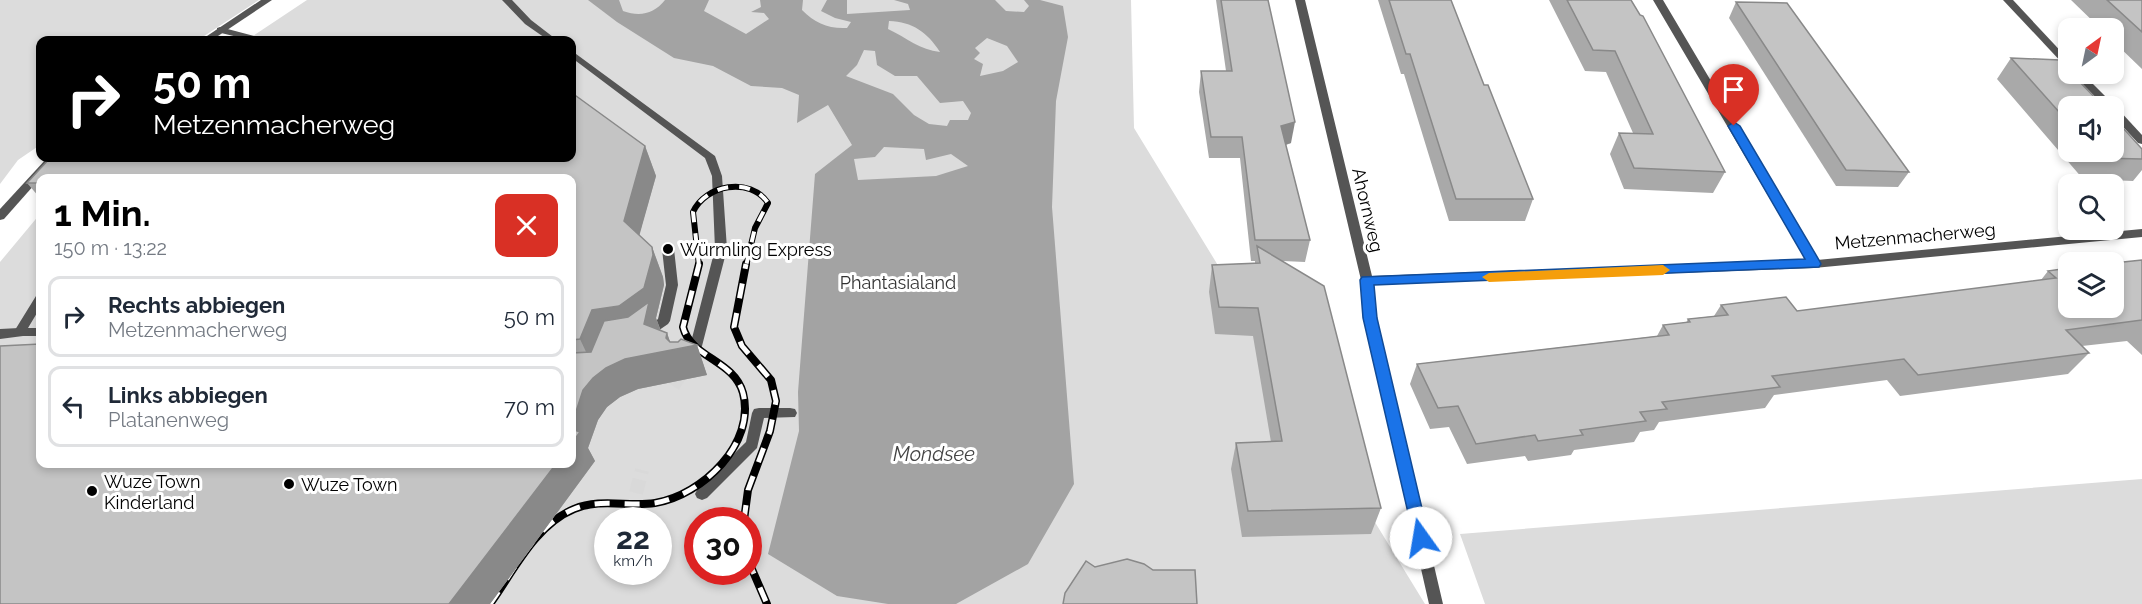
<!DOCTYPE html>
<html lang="de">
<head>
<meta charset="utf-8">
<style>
  body { margin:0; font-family:Raleway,sans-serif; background:#f6f6f7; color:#1f2937; height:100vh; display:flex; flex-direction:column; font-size:22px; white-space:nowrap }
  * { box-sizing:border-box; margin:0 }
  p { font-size:20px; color:#747a83 }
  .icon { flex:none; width:33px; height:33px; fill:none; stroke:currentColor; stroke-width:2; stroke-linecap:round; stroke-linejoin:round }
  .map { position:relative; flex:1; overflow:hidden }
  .drawer { position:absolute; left:36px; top:174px; width:540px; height:294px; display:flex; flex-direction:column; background:#fff; border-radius:12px; box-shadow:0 3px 9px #0003 }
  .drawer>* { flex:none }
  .top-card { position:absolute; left:36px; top:36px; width:540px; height:126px; border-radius:12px; box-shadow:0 3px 9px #0003; background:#000; color:#fff; overflow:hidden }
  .needle { width:39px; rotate:33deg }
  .buttons { position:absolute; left:2058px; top:18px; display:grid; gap:12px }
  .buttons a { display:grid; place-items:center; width:66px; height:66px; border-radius:12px; background:#fff; box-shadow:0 3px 9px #0003; font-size:30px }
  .speed { position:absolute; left:594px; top:507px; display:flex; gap:12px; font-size:30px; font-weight:700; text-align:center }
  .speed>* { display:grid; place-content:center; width:78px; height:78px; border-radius:50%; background:#fff; box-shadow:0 3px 9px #0003; line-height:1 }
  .speed small { font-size:15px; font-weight:400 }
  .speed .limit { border:9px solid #d22; background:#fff; color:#111 }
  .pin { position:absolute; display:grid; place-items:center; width:51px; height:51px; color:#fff; margin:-62px -26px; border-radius:50% 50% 50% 0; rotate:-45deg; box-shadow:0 0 6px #0007 }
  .pin .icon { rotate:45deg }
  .me { position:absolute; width:66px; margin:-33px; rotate:347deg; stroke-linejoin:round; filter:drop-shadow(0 0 4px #0008) }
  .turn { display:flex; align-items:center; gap:21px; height:126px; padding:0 18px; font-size:27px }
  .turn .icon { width:78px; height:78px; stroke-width:2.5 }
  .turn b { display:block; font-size:42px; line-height:51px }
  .round { display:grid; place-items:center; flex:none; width:63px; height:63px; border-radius:12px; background:#f6f6f7 }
  .summary { display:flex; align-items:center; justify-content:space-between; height:102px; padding:0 18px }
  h1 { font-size:36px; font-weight:700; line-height:45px; color:#000 }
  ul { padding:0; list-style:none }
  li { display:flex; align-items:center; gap:18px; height:81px; margin:0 12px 9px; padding:0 6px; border:3px solid #e0e1e3; border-radius:12px }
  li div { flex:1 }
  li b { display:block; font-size:22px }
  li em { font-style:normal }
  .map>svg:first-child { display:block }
  .green { fill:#dcdcdc; fill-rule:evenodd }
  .water { fill:#a3a3a3; fill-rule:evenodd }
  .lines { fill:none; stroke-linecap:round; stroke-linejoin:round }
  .pedestrian-tunnel { stroke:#d9d9d9; stroke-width:14; stroke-dasharray:14 7; stroke-linecap:butt }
  .service { fill:#555; fill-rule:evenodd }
  .pedestrian { fill:#555; fill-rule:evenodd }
  .minor { fill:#555; fill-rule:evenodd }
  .rail-far1-casing { stroke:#000; stroke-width:6 }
  .rail-casing { stroke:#000; stroke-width:8 }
  .rail-far1 { stroke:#fff; stroke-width:4; stroke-dasharray:11; stroke-linecap:butt }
  .rail { stroke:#fff; stroke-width:5; stroke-dasharray:15; stroke-linecap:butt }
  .wall { fill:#a9a9a9 }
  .shaded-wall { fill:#898989 }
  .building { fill:#c4c4c4; stroke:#898989; stroke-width:1.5 }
  .route { fill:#1a73e8; stroke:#114b97; stroke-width:1.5 }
  .slow { fill:#f59e0b }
  .poi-dot { fill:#000; stroke:#fff; stroke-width:2 }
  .labels { text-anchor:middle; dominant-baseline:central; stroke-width:6; stroke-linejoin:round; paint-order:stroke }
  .street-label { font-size:18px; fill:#000; stroke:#fff }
  .poi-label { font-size:18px; fill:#000; stroke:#fff; text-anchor:start }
  .park-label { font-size:18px; fill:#333; stroke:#fff }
  .water-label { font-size:20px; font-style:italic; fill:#444; stroke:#fff }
</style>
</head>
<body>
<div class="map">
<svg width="2142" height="604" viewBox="0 0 2142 604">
  <rect width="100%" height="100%" fill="#fff"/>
  <!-- green -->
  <g class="green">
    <path d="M0 0H259L198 40H40V145L18 160 0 184Z"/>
    <path d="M307 0H1131L1134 128 1425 604H0V262L40 214V464H572V178L92 158H572V40H247ZM608 520H658V572H608ZM698 520H748V572H698Z"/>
    <path d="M2142 479V604H1485L1460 534Z"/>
  </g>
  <!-- water -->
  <path class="water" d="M588 0H619L623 11C640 17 654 14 665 0H709L704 11 746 34 769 19 764 13 751 12 761 7 760 0H803L802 10C815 23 828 29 847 28L851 22 835 18 821 11 827 0H847V14L910 10 908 4 894 0H995L1006 11 1024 12 1029 6 1024 0H1040L1063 6 1068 37 1056 101 1052 207 1074 484 1028 564 956 604H888L837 596 768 554 799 431 798 392 815 174 852 145 828 105 797 123 799 95 782 88 751 86 713 66 674 58 617 22ZM889 21C913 22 927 32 940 52 920 50 907 38 888 29ZM987 38 1007 46 1018 62 1003 71 980 76 983 64 974 59 980 53 975 48ZM864 50 875 51 877 65 895 76H917L940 103 963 101 971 113 968 120H950L947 126 929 124 914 115 893 94 846 76 857 65ZM884 147 924 149 926 160 951 154 968 166 936 176 858 180 854 159 875 157Z"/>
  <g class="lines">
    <!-- pedestrian-tunnel -->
    <g class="pedestrian-tunnel">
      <path d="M673 386 685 367"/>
      <path d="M636 493 642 470"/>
    </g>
    <!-- service -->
    <g class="service">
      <path d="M220 27 262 38 264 40H250L217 32V28Z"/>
      <path d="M19 328 23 330 25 333 23 336 0 339V329Z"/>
    </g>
    <!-- pedestrian -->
    <g class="pedestrian">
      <path d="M502 0H512L531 20 557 40H548L525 24Z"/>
      <path d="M572 51 715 156 722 176 727 249 702 346 693 363H685L683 360 690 346 715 249 712 176 705 158 572 58Z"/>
      <path d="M668 245 674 249 678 285 670 321 668 324 646 339 642 337 640 334 658 319 666 285 662 249Z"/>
      <path d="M40 295V308L28 328H40V336H15L13 333 15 330 36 296Z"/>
      <path d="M759 408H790L795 409 797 413 795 417 764 418 757 448 707 498 702 500 697 498 695 494 697 490 746 442 752 413 754 409Z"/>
    </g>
    <!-- minor -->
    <g class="minor">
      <path d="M261 0H272L212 40H201Z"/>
      <path d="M1295 0H1305L1372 276 1806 260 1653 0H1663L1817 260 2142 229V237L1814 268 1373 284 1376 318 1443 604H1429L1364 318 1361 280Z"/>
      <path d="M2003 0H2013L2068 59V67L2065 66Z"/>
      <path d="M2073 74H2083L2113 104 2114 106V107L2104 106Z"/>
      <path d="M2114 108 2118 109 2142 135V144L2138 143 2114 117Z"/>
      <path d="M47 158H58L4 219 0 220V209Z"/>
    </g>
    <!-- rail-far1 casing -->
    <g class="rail-far1-casing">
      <path id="rail-far1" d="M699 266 693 212C705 185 750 176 768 203L755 228 746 266"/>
    </g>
    <!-- rail casing -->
    <g class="rail-casing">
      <g id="rail">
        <path d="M744 520 748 490 770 431 776 401 771 380 742 346 734 327 746 264"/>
        <path d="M748 560 767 604"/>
        <path d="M490 604C513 572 535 525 574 509 600 498 628 507 655 503 703 495 756 443 743 393 734 360 691 358 683 327L699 264"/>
      </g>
    </g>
    <!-- rail-far1 -->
    <use href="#rail-far1" class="rail-far1"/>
    <!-- rail -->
    <use href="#rail" class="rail"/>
  </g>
  <!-- wall -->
  <g class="wall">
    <path d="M1216 0H1268L1291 143 1286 145 1310 240 1305 262 1283 261 1381 508 1371 534 1242 537 1231 469 1236 443 1271 442 1253 336 1215 334 1209 292 1212 265 1255 263V261H1251L1240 158H1209L1199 92 1201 71H1226Z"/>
    <path d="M1378 0H1451L1484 85 1533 199 1525 221H1449L1404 74H1401Z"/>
    <path d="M1549 0H1631L1725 172 1713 193 1624 189 1610 154 1619 133H1633L1606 72 1585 71Z"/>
    <path d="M2071 0H2142V69L2114 42V28H2100Z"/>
    <path d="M1736 2 1909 172 1898 187 1836 186 1729 18Z"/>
    <path d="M2011 58 2068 106V152H2114L2142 149V170L2133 181 2083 179 1997 79Z"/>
    <path d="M572 93 645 146 656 176 639 235 652 247 663 277 664 285 656 318 661 331 667 333 670 342H678L681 339 697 345 707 375 638 389 620 397 607 407 598 420 588 448 595 461 490 604H0V346L40 344V464H572V178H40V198L27 183 50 158H572Z"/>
    <path d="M2142 260V355L2127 341 2082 346 2089 353 2068 374 1900 396 1887 380 1774 395 1765 408 1659 422 1654 430 1640 432 1634 442 1574 450 1571 455 1528 461 1525 456 1467 464 1449 427 1430 429 1410 384 1417 364 1657 336 1663 325 1686 323 1688 319 1714 316 1721 305 1797 311 2041 280 2048 271Z"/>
  </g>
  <!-- shaded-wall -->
  <g class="shaded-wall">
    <path d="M1295 122 1291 143 1277 147 1281 126Z"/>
    <path d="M645 146 656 176 635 251 624 221Z"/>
    <path d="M652 247 663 277 664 285 656 318 661 332 666 338 667 333 673 350 697 345 707 375 638 389 620 397 607 407 598 420 588 448 595 461 490 604H449L556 464H572V424L583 390 594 369 580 339 592 310Z"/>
  </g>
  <!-- building -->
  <g class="building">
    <path d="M1221 0H1268L1295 122 1281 126 1310 240H1255L1242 137H1211L1201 71H1232Z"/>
    <path d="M1389 0H1451L1484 85H1488L1533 199H1456L1410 54H1406Z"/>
    <path d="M1567 0H1631L1640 15 1643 16 1725 172 1634 168 1619 133 1653 134 1615 51 1593 50Z"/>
    <path d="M2107 0H2142V32Z"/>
    <path d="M1736 2 1787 3 1909 172 1846 170Z"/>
    <path d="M2011 58 2060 60 2068 69V74H2072L2103 106H2068V122Z"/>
    <path d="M572 93 645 146 624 221 652 247 653 255 644 288 619 306 592 310 580 339 572 340V178H40V183H27L50 158H572Z"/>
    <path d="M2114 118 2142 149V159L2101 158 2095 152H2114Z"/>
    <path d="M1257 246 1324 286 1381 508 1248 511 1236 443 1282 441 1258 308 1219 307 1212 265 1260 263Z"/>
    <path d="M2142 260V320L2066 330 2089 353 1918 375 1904 359 1772 376 1780 387 1662 402 1667 409 1640 412 1646 421 1580 430 1583 435 1538 441 1535 435 1476 444 1458 406 1438 408 1417 364 1669 335 1663 325 1690 322 1688 319 1728 315 1721 305 1786 297 1797 311 2056 278 2048 271 2068 268V308H2114V263Z"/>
    <path d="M649 302 644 324 667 333 666 338 670 342H678L681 339 697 345 625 359 606 368 593 378 583 390 572 424V353L591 352 604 321 628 317Z"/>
    <path d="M40 344V464H556L449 604H0V346Z"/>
    <path d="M572 429 580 432 572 443Z"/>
    <path d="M1127 559 1144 564 1153 570H1195L1197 604H1063L1065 593 1086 561 1095 567Z"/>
  </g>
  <!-- route -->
  <path class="route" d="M1734 122 1740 126 1819 260 1821 264 1819 267 1374 285 1377 318 1429 538 1426 543 1421 545 1415 543 1363 318 1360 280 1362 277 1805 259 1728 126Z"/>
  <!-- slow -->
  <path class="slow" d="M1663 265 1670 270 1663 275 1489 282 1482 277 1489 273Z"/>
  <!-- markers -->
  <g class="poi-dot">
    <circle cx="668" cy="249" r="6"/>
    <circle cx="289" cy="484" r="6"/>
    <circle cx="92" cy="491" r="6"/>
  </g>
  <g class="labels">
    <!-- street labels -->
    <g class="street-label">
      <text transform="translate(1368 210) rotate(77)">Ahornweg</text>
      <text transform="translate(1915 236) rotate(-5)">Metzenmacherweg</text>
    </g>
    <!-- poi labels -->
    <g class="poi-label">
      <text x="680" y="249">Würmling Express</text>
      <text x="104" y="481">Wuze Town<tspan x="104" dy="21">Kinderland</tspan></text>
      <text x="301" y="484">Wuze Town</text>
    </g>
    <!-- park labels -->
    <g class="park-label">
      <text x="898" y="282">Phantasialand</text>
    </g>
    <!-- water labels -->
    <g class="water-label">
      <text x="934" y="454">Mondsee</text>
    </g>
  </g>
</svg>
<div class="buttons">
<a><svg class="needle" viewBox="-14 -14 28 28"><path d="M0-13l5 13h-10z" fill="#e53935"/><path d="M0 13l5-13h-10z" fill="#747a83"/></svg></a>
<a><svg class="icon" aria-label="sound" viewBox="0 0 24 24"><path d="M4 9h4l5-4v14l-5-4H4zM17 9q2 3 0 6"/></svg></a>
<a><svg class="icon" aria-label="search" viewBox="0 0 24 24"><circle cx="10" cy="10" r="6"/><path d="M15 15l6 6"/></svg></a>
<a><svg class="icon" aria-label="layers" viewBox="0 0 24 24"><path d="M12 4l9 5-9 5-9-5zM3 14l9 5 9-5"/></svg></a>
</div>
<div class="speed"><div>22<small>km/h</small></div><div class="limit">30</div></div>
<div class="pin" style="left:1734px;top:126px;background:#d93025"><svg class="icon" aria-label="arrive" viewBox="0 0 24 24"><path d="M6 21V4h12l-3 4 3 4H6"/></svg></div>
<svg class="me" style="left:1421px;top:538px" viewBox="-20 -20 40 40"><circle r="19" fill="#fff"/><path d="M0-13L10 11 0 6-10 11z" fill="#1a73e8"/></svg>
<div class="top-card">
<div class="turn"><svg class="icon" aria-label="right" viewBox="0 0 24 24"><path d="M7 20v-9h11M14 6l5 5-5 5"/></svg><div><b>50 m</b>Metzenmacherweg</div></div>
</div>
<section class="drawer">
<div class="summary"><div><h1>1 Min.</h1><p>150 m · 13:22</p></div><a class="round" style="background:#d93025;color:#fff"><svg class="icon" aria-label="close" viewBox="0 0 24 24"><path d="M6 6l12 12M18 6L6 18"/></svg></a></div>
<ul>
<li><svg class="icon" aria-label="right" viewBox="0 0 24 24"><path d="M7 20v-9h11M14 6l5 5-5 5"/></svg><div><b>Rechts abbiegen</b><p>Metzenmacherweg</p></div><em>50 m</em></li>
<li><svg class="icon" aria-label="left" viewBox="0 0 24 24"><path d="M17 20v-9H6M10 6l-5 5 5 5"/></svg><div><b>Links abbiegen</b><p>Platanenweg</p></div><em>70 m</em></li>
</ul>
</section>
</div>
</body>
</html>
